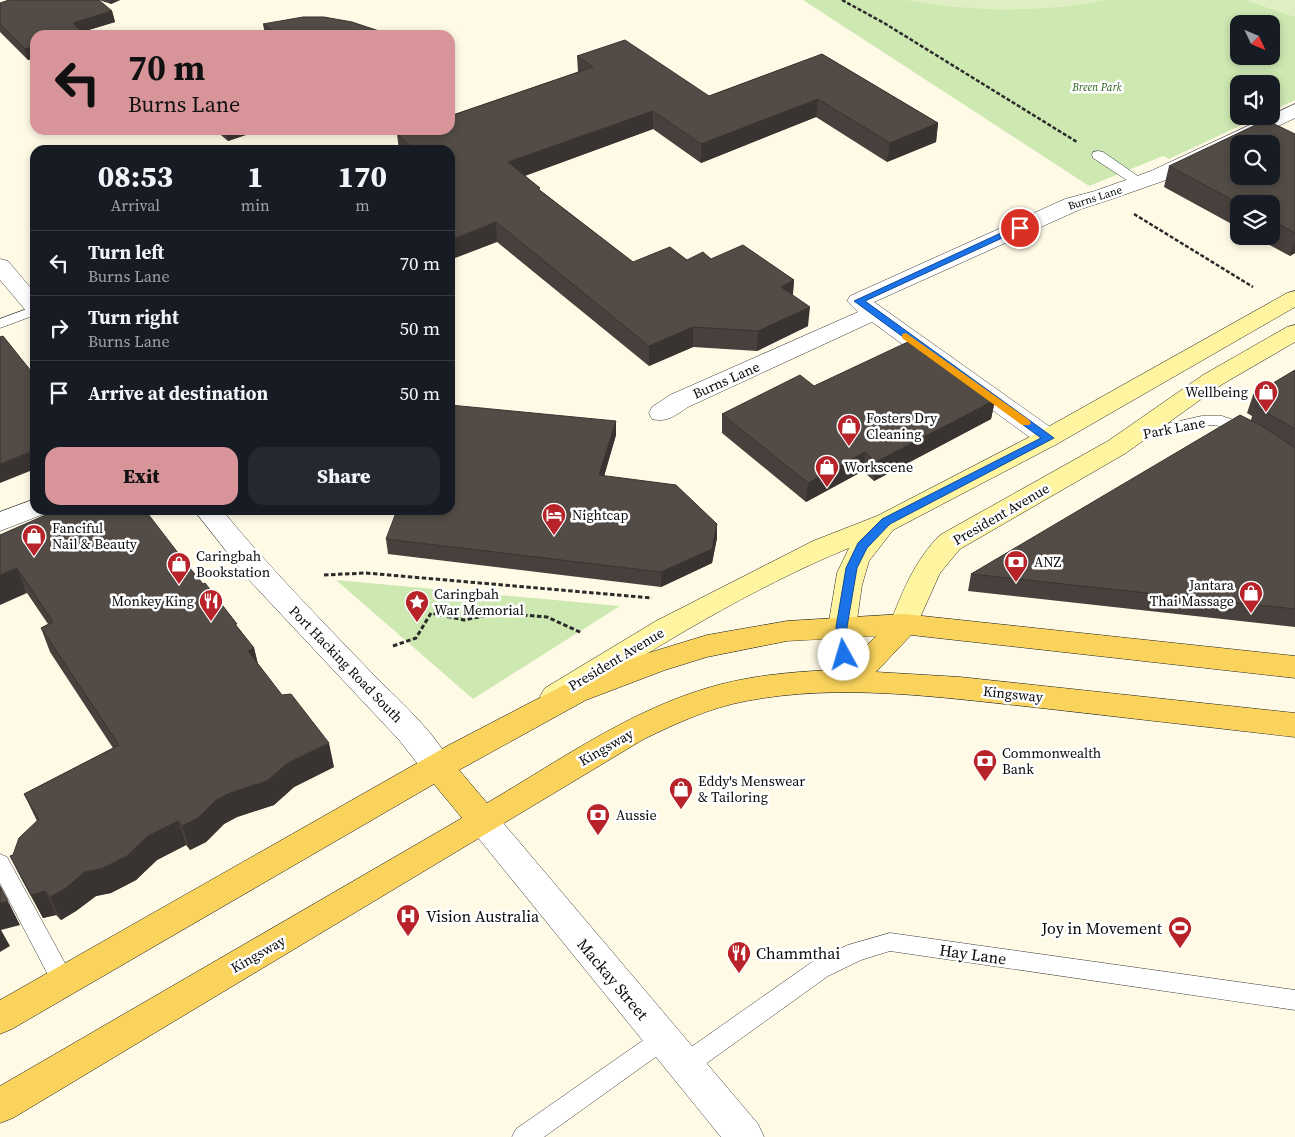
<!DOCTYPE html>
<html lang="en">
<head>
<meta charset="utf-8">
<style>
  body { margin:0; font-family:"Source Serif 4",serif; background:#242831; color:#f1f3f6; height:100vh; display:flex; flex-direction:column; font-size:19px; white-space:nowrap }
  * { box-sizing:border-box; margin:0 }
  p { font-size:16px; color:#9ea1a6 }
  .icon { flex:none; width:28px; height:28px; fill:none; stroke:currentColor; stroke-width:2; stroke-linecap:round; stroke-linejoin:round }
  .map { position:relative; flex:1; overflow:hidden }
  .drawer { position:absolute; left:30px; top:145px; width:425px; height:370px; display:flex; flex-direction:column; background:#171b24; border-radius:15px; box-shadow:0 2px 8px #0003 }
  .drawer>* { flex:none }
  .guide { position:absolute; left:30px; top:30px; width:425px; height:105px; border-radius:15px; box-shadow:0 2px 8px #0003; background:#d7959a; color:#111; overflow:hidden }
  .needle { width:32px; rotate:134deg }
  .tools { position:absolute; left:1230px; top:15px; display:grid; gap:10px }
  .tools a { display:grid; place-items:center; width:50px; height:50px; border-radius:10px; background:#171b24; box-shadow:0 2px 8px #0003; font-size:25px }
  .pin { position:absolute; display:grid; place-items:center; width:42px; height:42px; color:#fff; margin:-21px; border:2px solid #fff; border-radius:50%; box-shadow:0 1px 5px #0007 }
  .me { position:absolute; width:55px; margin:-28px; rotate:354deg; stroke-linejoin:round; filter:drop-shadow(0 0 4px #0008) }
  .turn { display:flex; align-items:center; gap:18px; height:105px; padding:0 15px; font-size:22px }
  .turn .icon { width:65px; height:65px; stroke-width:2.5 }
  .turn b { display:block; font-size:35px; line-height:42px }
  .eta { display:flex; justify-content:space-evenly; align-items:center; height:85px; text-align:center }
  .eta b { font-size:30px; font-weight:800; line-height:35px }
  .button { display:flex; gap:10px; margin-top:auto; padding:10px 15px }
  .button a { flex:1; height:58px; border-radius:15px; background:#d7959a; color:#111; font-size:20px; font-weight:800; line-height:58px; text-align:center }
  .button a+a { background:#242831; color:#f1f3f6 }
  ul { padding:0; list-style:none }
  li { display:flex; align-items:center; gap:15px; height:65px; padding:0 15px; border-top:1px solid #363941 }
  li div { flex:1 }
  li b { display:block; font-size:19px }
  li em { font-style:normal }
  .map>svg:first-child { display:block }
  .green { fill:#cde8b1; fill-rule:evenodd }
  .pitch { fill:#e0efc3 }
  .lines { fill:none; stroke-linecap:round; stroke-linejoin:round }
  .service-casing { stroke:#3c3c3c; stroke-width:1 }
  .minor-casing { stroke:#3c3c3c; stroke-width:1 }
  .tertiary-casing { stroke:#3c3c3c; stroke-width:1 }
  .secondary-casing { stroke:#2b2b2b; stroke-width:1 }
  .primary-casing { stroke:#1a1a1a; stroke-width:1 }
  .path-far1 { stroke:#2b2b2b; stroke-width:2.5; stroke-dasharray:4 2; stroke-linecap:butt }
  .path { stroke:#2b2b2b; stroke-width:3; stroke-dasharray:4.5 2.5; stroke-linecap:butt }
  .service { fill:#fff; fill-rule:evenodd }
  .minor { fill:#fff; fill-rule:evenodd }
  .tertiary { fill:#fff; fill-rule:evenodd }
  .secondary { fill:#fff5a1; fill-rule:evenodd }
  .primary { fill:#f9d35c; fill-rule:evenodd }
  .wall { fill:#47403c }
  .shaded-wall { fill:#393431 }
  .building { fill:#524b46; stroke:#393431; fill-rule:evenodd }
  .route { fill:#1a73e8; stroke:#114b97 }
  .slow { fill:#f59e0b }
  .labels { text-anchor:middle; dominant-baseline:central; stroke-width:5; stroke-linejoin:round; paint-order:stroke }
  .far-park-label { font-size:11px; font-style:italic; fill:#2a5f1c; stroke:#fff }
  .far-street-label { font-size:11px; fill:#090909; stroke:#fff }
  .street-label { font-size:14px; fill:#090909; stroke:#fff }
  .poi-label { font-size:14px; fill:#090909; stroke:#fff; text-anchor:start }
  .near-poi-label { font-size:16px; fill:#090909; stroke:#fff; text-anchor:start }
  .near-street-label { font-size:16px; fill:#090909; stroke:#fff }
</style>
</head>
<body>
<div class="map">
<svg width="1295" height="1137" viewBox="0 0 1295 1137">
  <rect width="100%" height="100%" fill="#fffae6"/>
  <!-- green -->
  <g class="green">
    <path d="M803 0H1295V100L1271 111V84H1239V116H1261L1169 159 1163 156 1089 186ZM1239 24H1271V56H1239Z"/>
    <path d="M336 580 620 606 473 699Z"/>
  </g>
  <!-- pitch -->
  <g class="pitch">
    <path d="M906 0H1106C1040 13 972 12 906 0Z"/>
    <path d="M1245 0H1295V17Z"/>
  </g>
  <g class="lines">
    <!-- service casing -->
    <g class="service-casing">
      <g id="service">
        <path d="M1098 151 1103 152 1148 183 1141 187 1136 186 1093 158 1092 155 1093 152Z"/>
        <path d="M35 306V315L0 328V319Z"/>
        <path d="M1202 416H1222L1254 427 1256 431 1254 435C1241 438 1232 428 1220 426 1199 422 1157 436 1135 441L1129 440 1127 436 1129 432 1135 431Z"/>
        <path d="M0 854 7 857 72 976 75 983 72 990 64 993 56 990 0 883Z"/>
        <path d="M890 933 1295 990V1010L890 951 861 960 828 976 693 1073 685 1076 677 1073 674 1065 677 1057 812 962 848 945Z"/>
        <path d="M663 1029 671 1032 674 1039 671 1046 544 1137H512L516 1129 655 1032Z"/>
      </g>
    </g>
    <!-- minor casing -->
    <g class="minor-casing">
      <g id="minor">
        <path d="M1295 104V118L1166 180 1109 200 1081 209 874 302 1057 432 1061 438 1057 444 1048 446 1039 444 872 322 688 407C676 415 667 423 652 419L649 413 652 407 670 395 858 312 847 301 850 296 1065 199 1095 191 1151 171Z"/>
        <path d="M35 499V510H47L44 514 0 531V512Z"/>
        <path d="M482 807 493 811 758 1124 764 1137H721L471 829 466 820 471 811Z"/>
      </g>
    </g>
    <!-- tertiary casing -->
    <g class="tertiary-casing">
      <g id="tertiary">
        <path d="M0 259 8 261 35 293V314L27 312 0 280Z"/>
        <path d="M194 510H222C268 566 318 617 369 670 398 700 434 730 453 767L449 776 438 779 427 776 400 741 249 580Z"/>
      </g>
    </g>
    <!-- secondary casing -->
    <g class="secondary-casing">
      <g id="secondary">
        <path d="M1295 291V307L1057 444 893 530 869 561 862 585 856 627 852 634 842 637 832 634 828 627 837 573 849 548C749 589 657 647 565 704L555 707 545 704 540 696 545 688 656 621 813 541 877 516 1039 432 1287 293Z"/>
        <path d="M1295 325V342L1221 385 1126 453 960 549 940 573 914 631 904 634 894 631 890 624C902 592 915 560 940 535L1108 441 1203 375 1287 327Z"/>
      </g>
    </g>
    <!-- primary casing -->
    <g class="primary-casing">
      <path id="primary" d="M904 614 1295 656V678L911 635 876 672 960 677 1295 713V737C1207 727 1120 717 1032 707 938 697 840 683 746 701 709 708 677 723 644 739L13 1118 0 1123V1086L462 818 434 784 12 1029 0 1034V1000L449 745 566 684 645 654 707 635 787 621ZM876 636 859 653 857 637ZM829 639 831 670C789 672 745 676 704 689 626 713 557 762 487 803L459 770 586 700 665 670 707 657 787 641Z"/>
    </g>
    <!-- path-far1 -->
    <g class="path-far1">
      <path d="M842 0 884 23 1077 142"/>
      <path d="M1134 214 1253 287"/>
    </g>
    <!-- path -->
    <g class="path">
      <path d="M324 575 366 573 652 598"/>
      <path d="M393 646 416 638 431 613 464 620 498 613 547 617 582 633"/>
    </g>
    <!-- service -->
    <use href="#service" class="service"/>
    <!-- minor -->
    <use href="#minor" class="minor"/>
    <!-- tertiary -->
    <use href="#tertiary" class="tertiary"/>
    <!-- secondary -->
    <use href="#secondary" class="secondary"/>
    <!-- primary -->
    <use href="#primary" class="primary"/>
  </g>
  <!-- wall -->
  <g class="wall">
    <path d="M99 0H120L111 4Z"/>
    <path d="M0 3 112 11 115 22 82 32 35 35V58L28 60 0 32Z"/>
    <path d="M263 24 391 35H265Z"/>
    <path d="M822 54 938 123 936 142 887 162 816 117 701 163 653 129 525 176 540 190 633 262 711 259 794 280 793 295 808 326 757 351 693 347 649 366 497 242 450 150H399L397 134 578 72 577 56 709 96Z"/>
    <path d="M215 130H260L228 141Z"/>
    <path d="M1295 134V253L1290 256 1253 236H1271V204H1239V228L1164 187 1169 166Z"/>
    <path d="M1295 370V627L968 591 971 574 1251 420 1252 416 1247 413 1253 395Z"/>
    <path d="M814 386 995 400 991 419 874 481 863 471 806 502 722 433V414Z"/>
    <path d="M616 421V435L604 476 717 524V538L712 563 661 587 388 554 386 539Z"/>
    <path d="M0 535 185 562 254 648 258 664 334 767 294 787 274 805 237 817 224 824 206 842 190 850 186 845 157 860 136 880 111 893 96 896 76 911 61 920 56 915 43 918 22 880 10 856 13 855 37 821 24 794 113 748 50 652 41 628 48 624 27 593Z"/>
  </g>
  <!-- shaded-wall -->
  <g class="shaded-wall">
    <path d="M110 0H120L111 4Z"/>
    <path d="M112 11 115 22 82 32 83 35H71L73 23Z"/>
    <path d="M35 46V58L28 60 25 49Z"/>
    <path d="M818 99 816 117 701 163V144Z"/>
    <path d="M653 111V129L510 181 508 162Z"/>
    <path d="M938 123 936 142 887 162 890 143Z"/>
    <path d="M226 130H260L228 141Z"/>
    <path d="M496 222 497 242 450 260V240Z"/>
    <path d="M1295 241V253L1290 256Z"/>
    <path d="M794 280 792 300 781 287Z"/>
    <path d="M810 307 808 326 757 351 758 331Z"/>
    <path d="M693 327V347L649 366V346Z"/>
    <path d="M995 400 991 419 874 481 876 462Z"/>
    <path d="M616 421V435L600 490 599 475Z"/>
    <path d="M35 450V469L0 483V464Z"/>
    <path d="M865 452 863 471 806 502 808 483Z"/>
    <path d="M717 524V538L712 563 661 587V572Z"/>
    <path d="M17 568 27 593 0 605V575Z"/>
    <path d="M254 648 260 673 248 651Z"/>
    <path d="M329 743 334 767 294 787 274 805 237 817 224 824 206 842 190 850 182 826 216 800Z"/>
    <path d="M178 821 186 845 157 860 136 880 111 893 96 896 76 911 61 920 50 897 85 872 148 836Z"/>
    <path d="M45 891 56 915 43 918 31 895Z"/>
    <path d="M8 901 20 925 1 930 10 946 0 952V903Z"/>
  </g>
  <!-- building -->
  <g class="building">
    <path d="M9 0H99L112 11 73 23 82 32 71 35H35V46L25 49 0 24V3Z"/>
    <path d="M303 17H324L352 22 391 35H266L275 32 263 24Z"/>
    <path d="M625 40 709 96 822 54 938 123 890 143 818 99 701 144 653 111 508 162 540 188 538 189 633 262 670 247 687 260 703 252 711 259 743 245 794 280 781 287 810 307 758 331 693 327 649 346 496 222 450 240V150H415L397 134 410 130H450V116L593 67 577 56Z"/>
    <path d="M1266 120 1295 134V233L1271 220V204H1240L1169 166ZM1239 144H1271V176H1239Z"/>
    <path d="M3 336 35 376V450L0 464V337Z"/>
    <path d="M912 340 995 400 876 462 865 452 808 483 722 414 800 375 814 386Z"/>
    <path d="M1295 370V429L1255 406 1263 402 1253 395Z"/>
    <path d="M450 405 616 421 599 475 676 485 717 524 712 549 661 572 386 539 397 510H450Z"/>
    <path d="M1240 415 1262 426 1295 448V609L971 574Z"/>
    <path d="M57 510H145L185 562 203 584 205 583 237 624H235L254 648 248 651 282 695 291 694 329 743 288 763 267 781 230 793 216 800 198 818 182 826 178 821 148 836 127 856 101 869 85 872 66 888 50 897 45 891 31 895 10 856 13 855 19 838 39 819 24 794 119 745 41 628 53 622 17 568 0 575V535Z"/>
    <path d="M0 886 8 901 0 903Z"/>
  </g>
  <!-- route -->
  <path class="route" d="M1016 226H1023L1024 228 865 301 1054 438 890 524 867 548 857 568 847 627 850 655 844 659 840 658 836 627 846 568 858 543 882 519 1041 438 854 301Z"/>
  <!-- slow -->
  <path class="slow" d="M906 333 1029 420 1031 423 1029 425H1022L902 338V334Z"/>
  <!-- icons -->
  <defs>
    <g id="shop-pin" transform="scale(1.25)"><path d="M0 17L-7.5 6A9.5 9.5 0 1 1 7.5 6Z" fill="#b8232a" stroke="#fff"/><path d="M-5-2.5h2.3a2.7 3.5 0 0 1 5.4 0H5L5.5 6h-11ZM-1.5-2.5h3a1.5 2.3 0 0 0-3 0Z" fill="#fff"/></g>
    <g id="hotel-pin" transform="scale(1.25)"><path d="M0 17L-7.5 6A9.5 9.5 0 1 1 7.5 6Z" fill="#b8232a" stroke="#fff"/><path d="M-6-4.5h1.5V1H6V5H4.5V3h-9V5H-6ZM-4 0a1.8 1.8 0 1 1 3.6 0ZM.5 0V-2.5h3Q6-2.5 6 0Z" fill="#fff"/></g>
    <g id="bank-pin" transform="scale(1.25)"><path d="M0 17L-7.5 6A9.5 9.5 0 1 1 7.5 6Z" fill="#b8232a" stroke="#fff"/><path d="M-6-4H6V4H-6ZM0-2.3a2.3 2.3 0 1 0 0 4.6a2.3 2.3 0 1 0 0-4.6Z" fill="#fff"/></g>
    <g id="restaurant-pin" transform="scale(1.25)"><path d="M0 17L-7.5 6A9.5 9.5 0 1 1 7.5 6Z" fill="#b8232a" stroke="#fff"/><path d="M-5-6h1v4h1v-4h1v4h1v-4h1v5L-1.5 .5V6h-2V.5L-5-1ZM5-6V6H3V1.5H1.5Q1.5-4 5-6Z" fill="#fff"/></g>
    <g id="sight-pin" transform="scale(1.25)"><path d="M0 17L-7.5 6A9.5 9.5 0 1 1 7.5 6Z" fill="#b8232a" stroke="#fff"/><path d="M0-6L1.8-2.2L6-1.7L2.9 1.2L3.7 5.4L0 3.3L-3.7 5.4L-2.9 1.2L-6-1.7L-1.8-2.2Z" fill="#fff"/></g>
    <g id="hospital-pin" transform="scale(1.25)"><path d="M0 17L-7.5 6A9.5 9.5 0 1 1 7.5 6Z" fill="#b8232a" stroke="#fff"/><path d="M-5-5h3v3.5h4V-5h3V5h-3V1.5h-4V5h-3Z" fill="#fff"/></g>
    <g id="stadium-pin" transform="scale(1.25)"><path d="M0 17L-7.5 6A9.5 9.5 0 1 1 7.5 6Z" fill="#b8232a" stroke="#fff"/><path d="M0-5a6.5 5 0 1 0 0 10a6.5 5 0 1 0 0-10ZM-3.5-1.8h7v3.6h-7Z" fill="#fff"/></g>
  </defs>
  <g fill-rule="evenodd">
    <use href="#shop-pin" x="1266" y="392"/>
    <use href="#shop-pin" x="849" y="426"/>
    <use href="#shop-pin" x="827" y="467"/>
    <use href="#hotel-pin" x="554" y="515"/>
    <use href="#shop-pin" x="34" y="536"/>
    <use href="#bank-pin" x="1016" y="562"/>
    <use href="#shop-pin" x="179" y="564"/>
    <use href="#shop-pin" x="1251" y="593"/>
    <use href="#restaurant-pin" x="211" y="601"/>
    <use href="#sight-pin" x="417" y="602"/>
    <use href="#bank-pin" x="985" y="761"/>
    <use href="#shop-pin" x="681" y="789"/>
    <use href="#bank-pin" x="598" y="815"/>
    <use href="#hospital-pin" x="408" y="916"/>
    <use href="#stadium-pin" x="1180" y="928"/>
    <use href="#restaurant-pin" x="739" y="953"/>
  </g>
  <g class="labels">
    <!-- far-park labels -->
    <g class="far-park-label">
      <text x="1097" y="87">Breen Park</text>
    </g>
    <!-- far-street labels -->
    <g class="far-street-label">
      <text transform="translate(1095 198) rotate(-18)">Burns Lane</text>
    </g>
    <!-- street labels -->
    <g class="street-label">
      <text transform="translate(726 380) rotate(-24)">Burns Lane</text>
      <text transform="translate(1174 428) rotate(-11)">Park Lane</text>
      <text transform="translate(1001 514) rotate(-30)">President Avenue</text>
      <text transform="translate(616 659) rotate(-31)">President Avenue</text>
      <text transform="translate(346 664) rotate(46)">Port Hacking Road South</text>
      <text transform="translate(1013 694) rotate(6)">Kingsway</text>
      <text transform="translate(606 747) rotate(-30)">Kingsway</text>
      <text transform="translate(258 954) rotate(-30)">Kingsway</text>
    </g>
    <!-- poi labels -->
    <g class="poi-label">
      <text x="1248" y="392" text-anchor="end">Wellbeing</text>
      <text x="866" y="418">Fosters Dry<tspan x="866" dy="16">Cleaning</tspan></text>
      <text x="844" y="467">Workscene</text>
      <text x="572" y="515">Nightcap</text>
      <text x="52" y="528">Fanciful<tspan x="52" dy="16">Nail &amp; Beauty</tspan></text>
      <text x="196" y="556">Caringbah<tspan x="196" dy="16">Bookstation</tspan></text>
      <text x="1034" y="562">ANZ</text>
      <text x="1234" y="585" text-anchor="end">Jantara<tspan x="1234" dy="16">Thai Massage</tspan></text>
      <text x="434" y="594">Caringbah<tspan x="434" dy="16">War Memorial</tspan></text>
      <text x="194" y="601" text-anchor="end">Monkey King</text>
      <text x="1002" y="753">Commonwealth<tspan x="1002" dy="16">Bank</tspan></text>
      <text x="698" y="781">Eddy's Menswear<tspan x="698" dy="16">&amp; Tailoring</tspan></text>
      <text x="616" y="815">Aussie</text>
    </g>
    <!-- near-poi labels -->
    <g class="near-poi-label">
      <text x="426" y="916">Vision Australia</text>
      <text x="1162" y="928" text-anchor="end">Joy in Movement</text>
      <text x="756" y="953">Chammthai</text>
    </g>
    <!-- near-street labels -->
    <g class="near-street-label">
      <text transform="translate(973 954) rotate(8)">Hay Lane</text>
      <text transform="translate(613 979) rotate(50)">Mackay Street</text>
    </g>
  </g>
</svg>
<div class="tools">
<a><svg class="needle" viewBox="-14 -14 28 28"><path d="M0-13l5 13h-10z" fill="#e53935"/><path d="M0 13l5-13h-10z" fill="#9ea1a6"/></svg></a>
<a><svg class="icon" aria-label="sound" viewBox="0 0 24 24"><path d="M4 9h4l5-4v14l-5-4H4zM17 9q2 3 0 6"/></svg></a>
<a><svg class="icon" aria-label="search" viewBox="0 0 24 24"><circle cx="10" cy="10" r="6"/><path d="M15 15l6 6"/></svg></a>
<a><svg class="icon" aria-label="layers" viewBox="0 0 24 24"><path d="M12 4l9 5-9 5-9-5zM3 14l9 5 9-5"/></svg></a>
</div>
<div class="pin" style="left:1020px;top:228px;background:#d93025"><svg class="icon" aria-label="arrive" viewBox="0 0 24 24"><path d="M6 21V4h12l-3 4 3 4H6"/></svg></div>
<svg class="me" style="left:844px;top:655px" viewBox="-20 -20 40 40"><circle r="19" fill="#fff"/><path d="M0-13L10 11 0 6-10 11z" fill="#1a73e8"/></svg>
<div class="guide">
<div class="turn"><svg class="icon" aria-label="left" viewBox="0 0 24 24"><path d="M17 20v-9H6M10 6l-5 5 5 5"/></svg><div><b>70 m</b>Burns Lane</div></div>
</div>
<section class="drawer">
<div class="eta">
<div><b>08:53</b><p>Arrival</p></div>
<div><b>1</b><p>min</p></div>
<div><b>170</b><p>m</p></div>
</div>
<ul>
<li><svg class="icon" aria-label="left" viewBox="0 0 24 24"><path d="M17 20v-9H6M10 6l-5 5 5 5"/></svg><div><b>Turn left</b><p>Burns Lane</p></div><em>70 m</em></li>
<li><svg class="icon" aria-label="right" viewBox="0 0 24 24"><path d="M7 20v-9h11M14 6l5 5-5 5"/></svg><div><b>Turn right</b><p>Burns Lane</p></div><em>50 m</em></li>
<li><svg class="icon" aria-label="arrive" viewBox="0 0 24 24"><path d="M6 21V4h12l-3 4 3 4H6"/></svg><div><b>Arrive at destination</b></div><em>50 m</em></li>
</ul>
<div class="button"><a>Exit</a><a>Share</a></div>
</section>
</div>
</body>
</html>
